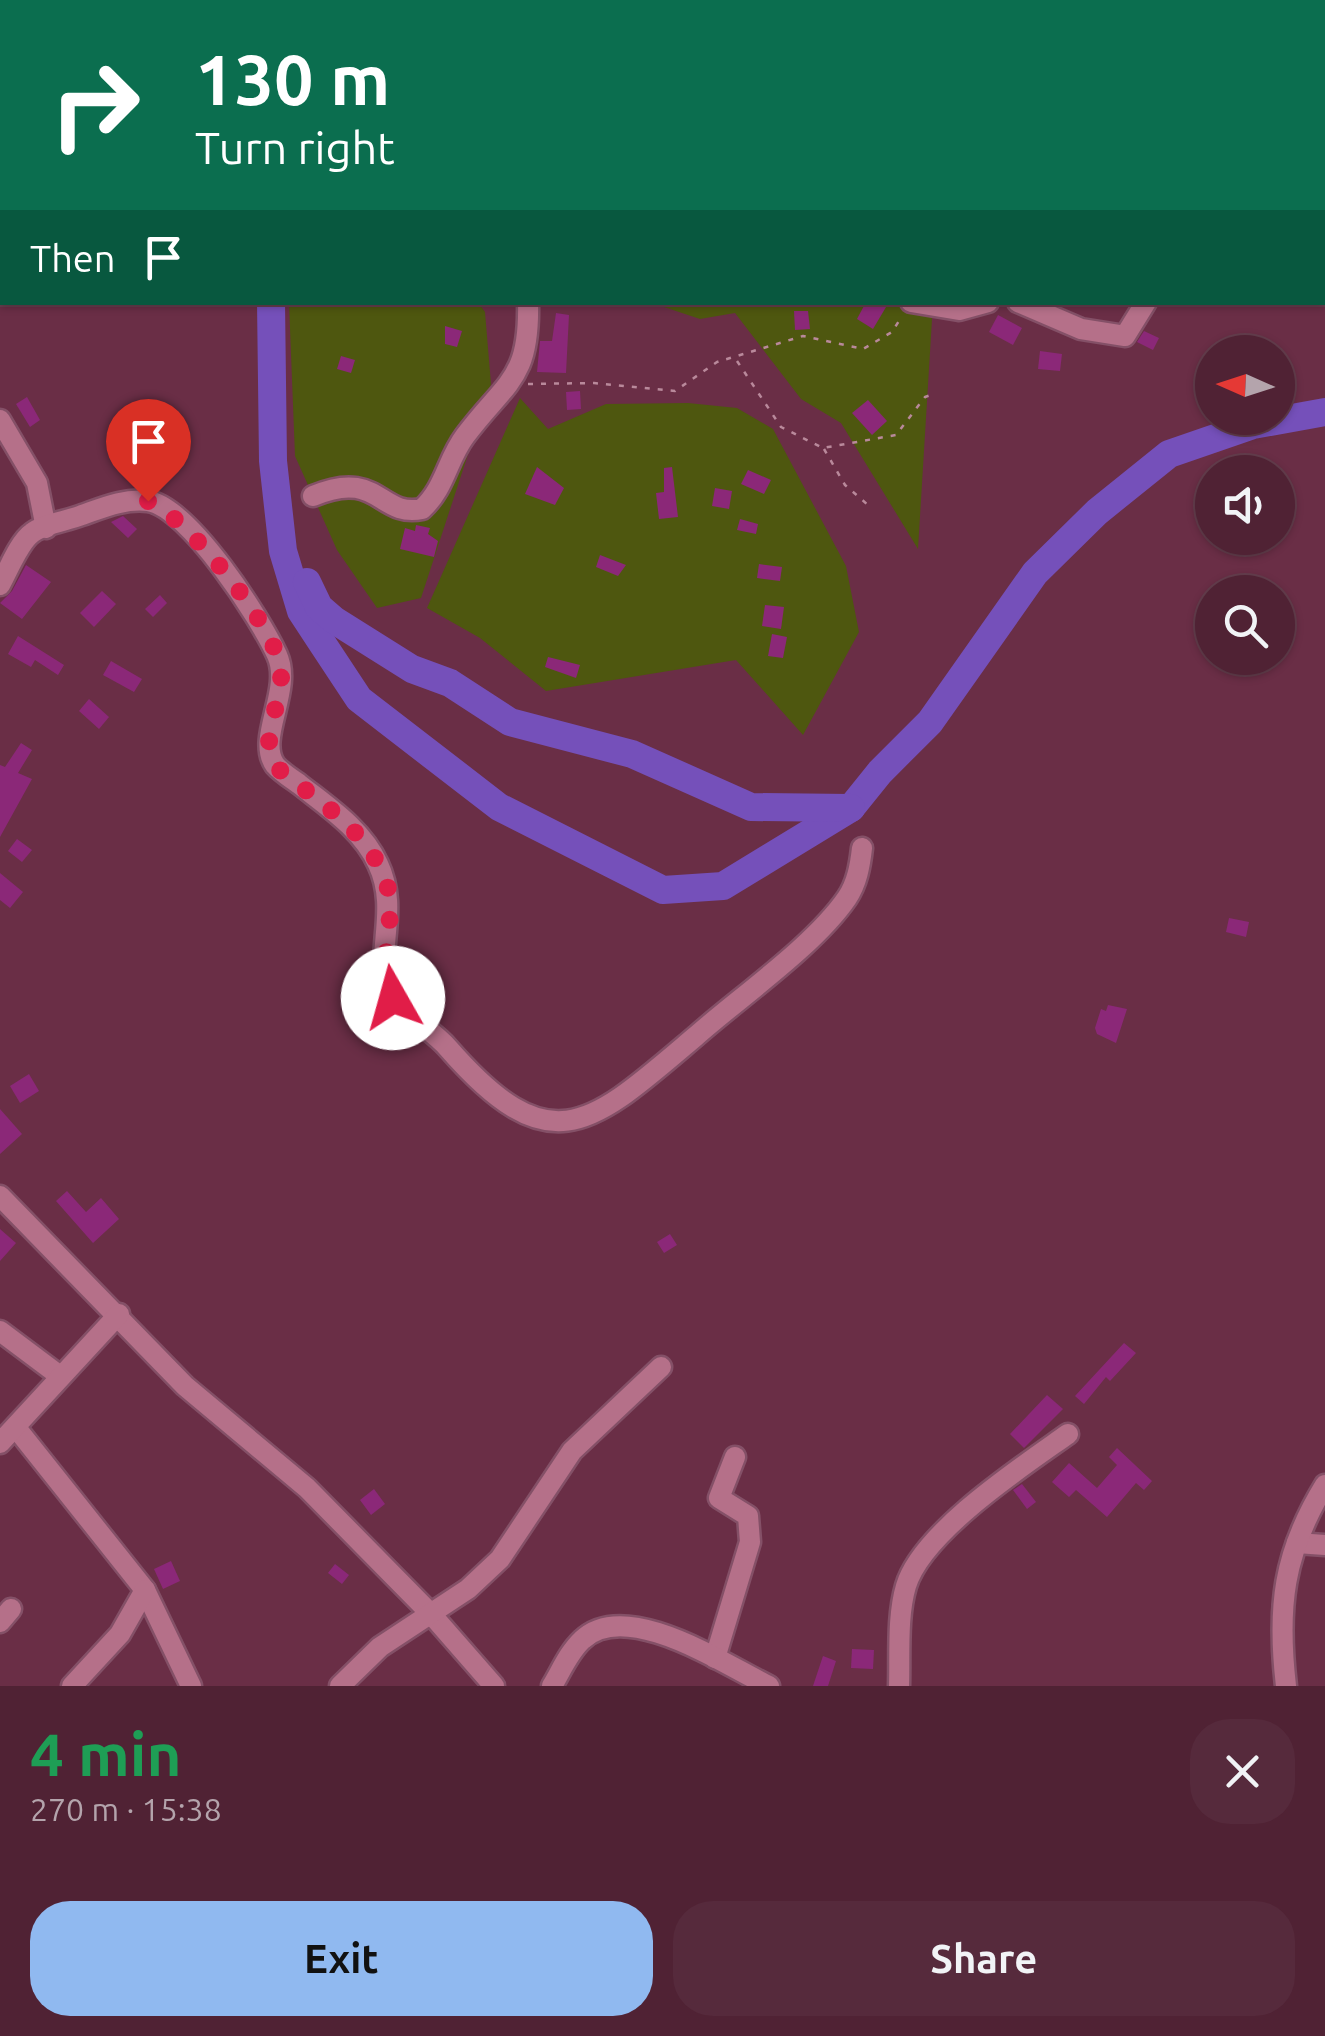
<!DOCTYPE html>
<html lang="en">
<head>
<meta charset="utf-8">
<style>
  body { margin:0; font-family:Ubuntu,sans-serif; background:#562a3c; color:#f1f3f6; height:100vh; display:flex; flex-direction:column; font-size:38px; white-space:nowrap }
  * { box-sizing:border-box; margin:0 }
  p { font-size:32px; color:#b4a4ac }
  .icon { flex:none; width:55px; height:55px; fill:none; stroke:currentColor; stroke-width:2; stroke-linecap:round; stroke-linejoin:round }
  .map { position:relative; height:1686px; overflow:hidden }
  .details { display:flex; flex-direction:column; background:#502234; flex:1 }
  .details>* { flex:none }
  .banner { position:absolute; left:0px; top:0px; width:1325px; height:305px; box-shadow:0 2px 8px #0004,0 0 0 2px #673f4f; background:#0b6e4f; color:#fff; overflow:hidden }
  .needle { width:65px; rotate:273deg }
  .controls { position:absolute; left:1195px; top:335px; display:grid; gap:20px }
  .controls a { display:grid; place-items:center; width:100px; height:100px; border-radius:50%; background:#502234; box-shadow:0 2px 8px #0004,0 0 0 2px #673f4f; font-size:50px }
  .pin { position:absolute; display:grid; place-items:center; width:85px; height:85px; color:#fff; margin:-102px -42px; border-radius:50% 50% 50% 0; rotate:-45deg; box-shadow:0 0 10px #0007 }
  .pin .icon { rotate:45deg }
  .me { position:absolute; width:110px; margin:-55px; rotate:353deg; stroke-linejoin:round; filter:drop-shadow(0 0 8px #0008) }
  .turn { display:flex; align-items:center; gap:35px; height:210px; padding:0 30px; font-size:45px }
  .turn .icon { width:130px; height:130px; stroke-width:2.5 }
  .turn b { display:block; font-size:70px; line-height:85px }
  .then { display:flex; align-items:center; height:95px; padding:0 30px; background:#0003; gap:20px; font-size:38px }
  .round { display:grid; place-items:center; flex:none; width:105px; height:105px; border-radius:40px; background:#562a3c }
  .headline { display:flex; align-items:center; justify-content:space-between; height:170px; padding:0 30px }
  h1 { font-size:60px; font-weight:700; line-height:75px; color:#1e9e55 }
  .action { display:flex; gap:20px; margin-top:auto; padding:20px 30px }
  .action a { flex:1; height:115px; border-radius:40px; background:#90b9f0; color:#111; font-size:40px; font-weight:700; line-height:115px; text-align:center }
  .action a+a { background:#562a3c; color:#f1f3f6 }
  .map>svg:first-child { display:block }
  .green { fill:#4e570f }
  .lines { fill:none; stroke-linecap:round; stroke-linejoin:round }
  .river { stroke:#7550ba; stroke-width:28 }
  .building { fill:#8b2878 }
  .minor-casing { stroke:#845067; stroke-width:25 }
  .path { stroke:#b9899b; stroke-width:2.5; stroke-dasharray:5 8; stroke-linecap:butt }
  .minor { stroke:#b57089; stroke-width:20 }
  .route { stroke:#e11d48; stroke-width:18; stroke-dasharray:0 32.4 }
</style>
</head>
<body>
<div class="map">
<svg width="1325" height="1686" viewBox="0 0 1325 1686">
  <rect width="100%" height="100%" fill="#6a2e46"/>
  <!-- green -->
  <g class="green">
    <path d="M478 302 485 312 491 384 421 598 377 608 337 550 295 456 289 303Z"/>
    <path d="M652 303H933L918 549 841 423 801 399 735 313 700 319Z"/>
    <path d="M520 398 548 429 606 404 688 403 737 408 773 429 846 566 859 632 803 735 736 660 546 691 480 638 427 608Z"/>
  </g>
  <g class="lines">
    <!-- river -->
    <g class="river">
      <path d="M238 0 239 2"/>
      <path d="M271 302 273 461 283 551 301 611 322 643 359 699 499 807 663 890 723 886 851 808 880 772 930 722 1035 573 1097 512 1169 454 1253 425 1325 412"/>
      <path d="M307 582 319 607 334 620 412 669 450 683 510 722 632 754 751 807 851 808"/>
    </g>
  </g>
  <!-- building -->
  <g class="building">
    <path d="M866 302H889L873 329 857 319Z"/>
    <path d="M794 311H808L810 329 795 330Z"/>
    <path d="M556 313 569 315 566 373 537 372 540 341H552Z"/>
    <path d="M998 315 1022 328 1013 345 989 332Z"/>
    <path d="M445 326 462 331 457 347 445 344Z"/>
    <path d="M1144 331 1159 338 1153 350 1137 342Z"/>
    <path d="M1040 351 1062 354 1060 371 1038 369Z"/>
    <path d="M341 356 355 360 351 373 337 369Z"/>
    <path d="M580 391 581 409 567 410 566 392Z"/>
    <path d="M27 397 40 420 30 427 16 404Z"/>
    <path d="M868 400 887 421 872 435 852 413Z"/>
    <path d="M537 467 564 488 555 505 525 494Z"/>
    <path d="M672 467 678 517 659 519 656 493 664 492V468Z"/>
    <path d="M748 470 771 480 764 494 741 484Z"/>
    <path d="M715 488 732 491 729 509 712 506Z"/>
    <path d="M123 516 137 529 128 538 111 522Z"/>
    <path d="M740 519 758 524 756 534 737 530Z"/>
    <path d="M416 525 430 528 428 534 438 541 434 557 400 549 405 528 415 531Z"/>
    <path d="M600 555 626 565 618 576 596 567Z"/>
    <path d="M759 564 782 567 780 581 757 578Z"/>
    <path d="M26 565 51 582 22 619 0 603 12 591Z"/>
    <path d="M102 591 116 604 94 627 80 613Z"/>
    <path d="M160 595 167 603 153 617 145 609Z"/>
    <path d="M765 605 784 607 781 629 762 626Z"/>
    <path d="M772 634 787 637 783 658 768 656Z"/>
    <path d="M18 636 64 665 58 675 35 660 31 667 8 654Z"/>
    <path d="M548 657 580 665 576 678 545 667Z"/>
    <path d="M111 661 142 679 134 692 103 675Z"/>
    <path d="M89 699 109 717 99 729 79 711Z"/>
    <path d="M21 743 32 750 18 773 32 779 0 837V765L5 767Z"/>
    <path d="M17 839 32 850 22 862 8 851Z"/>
    <path d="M0 873 23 892 10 908 0 900Z"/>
    <path d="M1229 918 1249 922 1246 937 1226 932Z"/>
    <path d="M1108 1005 1127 1009 1116 1043 1097 1034 1095 1028 1101 1009 1106 1011Z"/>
    <path d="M29 1074 39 1091 20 1103 10 1086Z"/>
    <path d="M0 1109 22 1134 0 1154Z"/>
    <path d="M67 1191 86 1212 101 1198 119 1219 93 1243 56 1201Z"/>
    <path d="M0 1229 16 1243 0 1261Z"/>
    <path d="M670 1234 677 1245 664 1253 657 1242Z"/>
    <path d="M1124 1343 1136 1353 1110 1381 1106 1377 1084 1404 1075 1396Z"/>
    <path d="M1047 1395 1063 1409 1024 1448 1010 1434Z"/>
    <path d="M1117 1448 1152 1481 1144 1490 1136 1483 1107 1517 1076 1490 1069 1497 1052 1482 1069 1463 1097 1488 1117 1465 1109 1457Z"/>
    <path d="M1022 1484 1036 1502 1027 1509 1013 1490Z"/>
    <path d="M374 1489 385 1504 371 1515 360 1500Z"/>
    <path d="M171 1561 180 1581 163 1589 154 1569Z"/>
    <path d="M335 1564 349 1575 342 1584 328 1573Z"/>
    <path d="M852 1649 874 1650 873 1669 851 1668Z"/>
    <path d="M823 1656 836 1661 828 1686H813Z"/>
  </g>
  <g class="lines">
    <!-- minor casing -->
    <g class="minor-casing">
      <g id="minor">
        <path d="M765 0 766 2"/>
        <path d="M641 2 642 0"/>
        <path d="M1251 2V0"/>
        <path d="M1322 285H1325"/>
        <path d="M911 302 959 310 988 302"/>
        <path d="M1018 302 1081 329 1125 336 1146 302"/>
        <path d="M0 420 37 483 46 528"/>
        <path d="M313 496C379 468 379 518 422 509 445 488 447 460 465 436 506 381 530 380 528 302"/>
        <path d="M0 585C8 571 19 542 32 533 43 524 67 521 82 515 102 508 125 498 148 501 189 507 260 618 277 655 293 690 256 738 275 765 281 772 292 779 299 784 328 807 362 829 378 864 400 910 374 955 389 990 398 1012 432 1029 448 1048 552 1167 591 1125 696 1036 740 997 814 946 847 898 857 883 860 866 862 848"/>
        <path d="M0 1196 185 1386 307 1488 432 1615 494 1686"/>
        <path d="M0 1331 60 1376"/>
        <path d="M17 1429 145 1590 191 1686"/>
        <path d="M0 1443 119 1314"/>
        <path d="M1297 1543 1325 1545"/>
        <path d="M0 1622 11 1609"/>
        <path d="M715 1658 750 1542 748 1516 719 1498 735 1457"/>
        <path d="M72 1686 120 1634 145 1590"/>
        <path d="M340 1686 380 1647 468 1589 500 1559 572 1451 661 1367"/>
        <path d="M552 1686C561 1671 569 1652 582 1640 626 1597 727 1666 769 1686"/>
        <path d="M899 1686C900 1655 897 1616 906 1586 922 1532 1023 1466 1068 1434"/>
        <path d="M1286 1686C1277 1608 1283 1553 1325 1485"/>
      </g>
    </g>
    <!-- path -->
    <g class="path">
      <path d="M304 2 310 0"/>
      <path d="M1163 2 1164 0"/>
      <path d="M737 361 781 427 823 448 896 435 925 397 934 394"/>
      <path d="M528 384 594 383 675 391 717 362 803 336 863 349 892 332 902 316"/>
      <path d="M824 449 845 485 868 505"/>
    </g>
    <!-- minor -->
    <use href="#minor" class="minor"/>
  </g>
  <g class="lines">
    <!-- route -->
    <path class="route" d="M148 501C187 517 272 623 280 665 287 697 258 734 274 763 279 772 295 781 303 788 338 815 373 841 387 885 398 921 375 963 393 998"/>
  </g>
</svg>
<div class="controls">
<a><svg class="needle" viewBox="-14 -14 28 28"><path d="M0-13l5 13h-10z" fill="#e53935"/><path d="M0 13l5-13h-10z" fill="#b4a4ac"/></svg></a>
<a><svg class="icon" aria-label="sound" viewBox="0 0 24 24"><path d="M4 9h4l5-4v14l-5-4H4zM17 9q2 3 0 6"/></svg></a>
<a><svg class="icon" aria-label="search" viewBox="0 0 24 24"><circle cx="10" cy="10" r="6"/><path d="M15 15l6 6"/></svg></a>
</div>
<div class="pin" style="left:148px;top:501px;background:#d93025"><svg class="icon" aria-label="arrive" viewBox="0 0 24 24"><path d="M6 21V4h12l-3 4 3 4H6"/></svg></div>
<svg class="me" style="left:393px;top:998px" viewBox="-20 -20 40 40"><circle r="19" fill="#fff"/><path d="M0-13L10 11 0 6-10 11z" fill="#e11d48"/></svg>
<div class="banner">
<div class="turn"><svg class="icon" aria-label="right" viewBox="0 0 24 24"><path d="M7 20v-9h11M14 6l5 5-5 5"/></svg><div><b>130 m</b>Turn right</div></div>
<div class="then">Then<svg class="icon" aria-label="arrive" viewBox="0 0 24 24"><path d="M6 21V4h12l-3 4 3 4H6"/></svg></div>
</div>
</div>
<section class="details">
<div class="headline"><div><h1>4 min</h1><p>270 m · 15:38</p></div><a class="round"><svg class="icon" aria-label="close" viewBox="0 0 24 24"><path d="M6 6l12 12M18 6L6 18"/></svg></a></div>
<div class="action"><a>Exit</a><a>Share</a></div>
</section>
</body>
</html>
